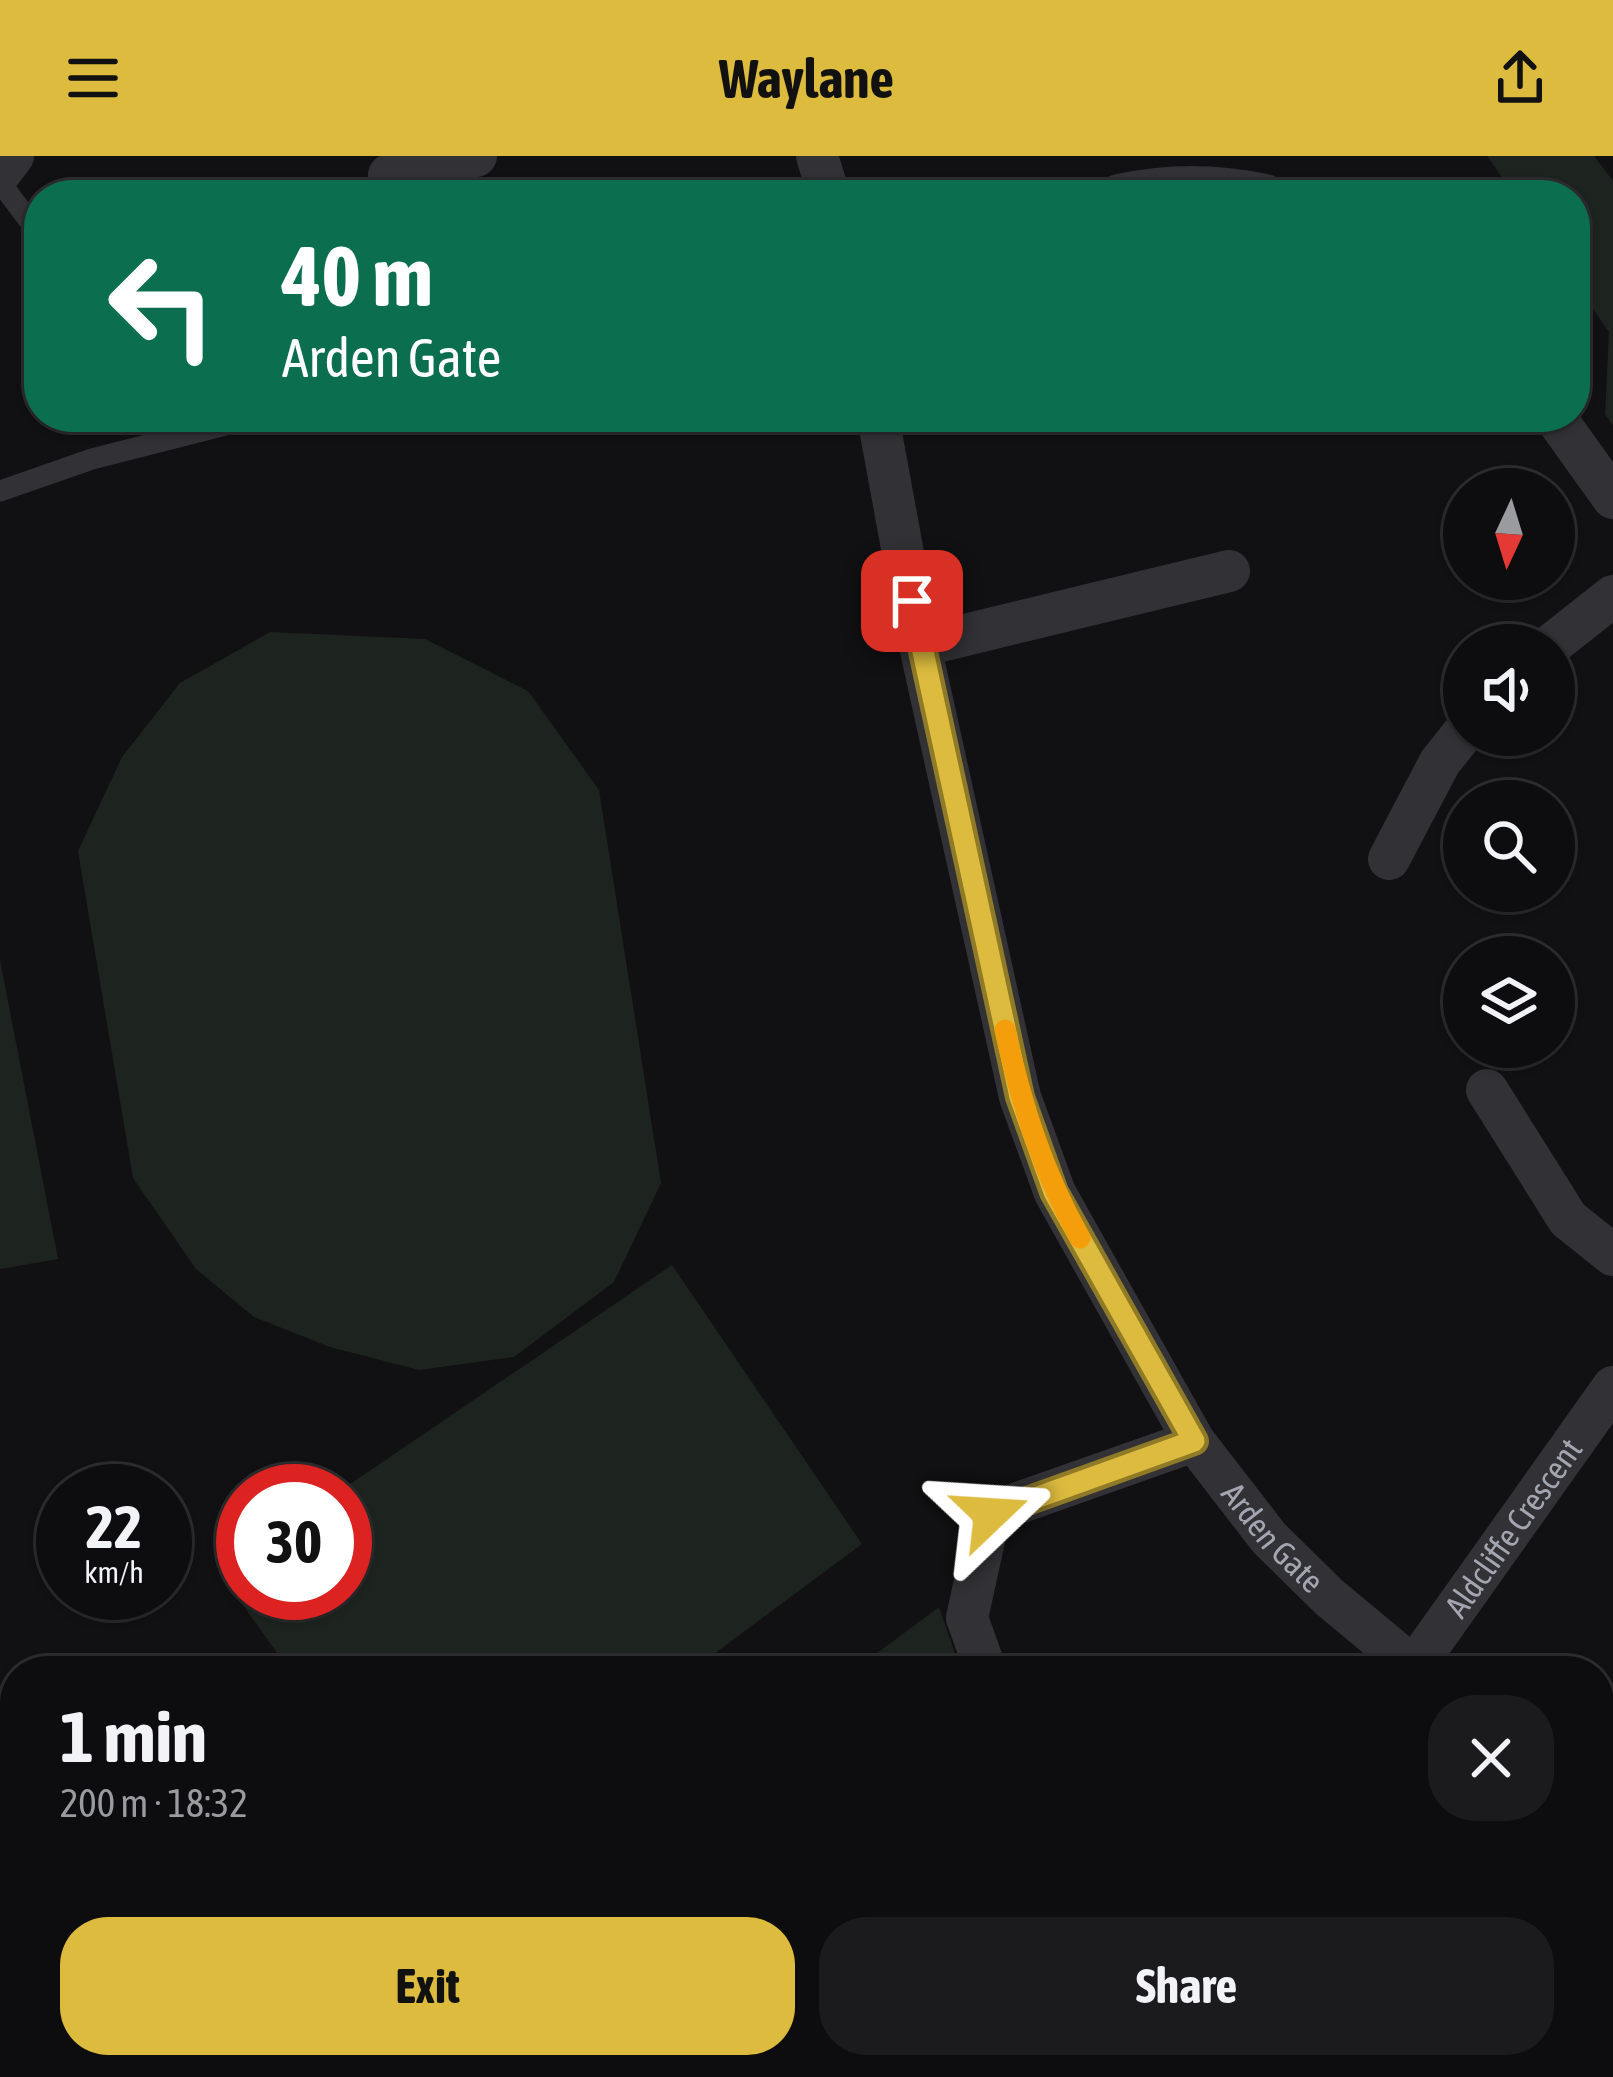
<!DOCTYPE html>
<html lang="en">
<head>
<meta charset="utf-8">
<style>
  body { margin:0; font-family:"Asap Condensed",sans-serif; background:#1b1a1c; color:#f1f3f6; height:100vh; display:flex; flex-direction:column; font-size:45px; white-space:nowrap }
  * { box-sizing:border-box; margin:0 }
  p { font-size:39px; color:#9a9b9e }
  .icon { flex:none; width:66px; height:66px; fill:none; stroke:currentColor; stroke-width:2; stroke-linecap:round; stroke-linejoin:round }
  .map { position:relative; flex:1; overflow:hidden }
  .side { position:absolute; left:0px; top:1500px; width:1614px; height:423px; display:flex; flex-direction:column; background:#0d0c0e; border-radius:48px 48px 0 0; box-shadow:0 3px 9px #0004,0 0 0 3px #2d2c2e }
  .side>* { flex:none }
  .banner { position:absolute; left:24px; top:24px; width:1566px; height:252px; border-radius:48px; box-shadow:0 3px 9px #0004,0 0 0 3px #2d2c2e; background:#0b6e4f; color:#fff; overflow:hidden }
  .needle { width:78px; rotate:184deg }
  .fabs { position:absolute; left:1443px; top:312px; display:grid; gap:24px }
  .fabs a { display:grid; place-items:center; width:132px; height:132px; border-radius:50%; background:#0d0c0e; box-shadow:0 3px 9px #0004,0 0 0 3px #2d2c2e; font-size:60px }
  .speed { position:absolute; left:36px; top:1308px; display:flex; gap:24px; font-size:60px; font-weight:700; text-align:center }
  .speed>* { display:grid; place-content:center; width:156px; height:156px; border-radius:50%; background:#0d0c0e; box-shadow:0 3px 9px #0004,0 0 0 3px #2d2c2e; line-height:1 }
  .speed small { font-size:30px; font-weight:400 }
  .speed .limit { border:18px solid #d22; background:#fff; color:#111 }
  .pin { position:absolute; display:grid; place-items:center; width:102px; height:102px; color:#fff; margin:-51px; border-radius:24px; box-shadow:0 6px 18px #0006 }
  .me { position:absolute; width:132px; margin:-66px; rotate:70deg; stroke-linejoin:round; filter:drop-shadow(0 0 9px #0008) }
  .turn { display:flex; align-items:center; gap:42px; height:252px; padding:0 60px; font-size:54px }
  .turn .icon { width:156px; height:156px; stroke-width:2.5 }
  .turn b { display:block; font-size:84px; line-height:102px }
  .round { display:grid; place-items:center; flex:none; width:126px; height:126px; border-radius:48px; background:#1b1a1c }
  .overview { display:flex; align-items:center; justify-content:space-between; height:204px; padding:0 60px }
  h1 { font-size:72px; font-weight:700; line-height:90px }
  .cta { display:flex; gap:24px; margin-top:auto; padding:24px 60px }
  .cta a { flex:1; height:138px; border-radius:48px; background:#dcbb3e; color:#111; font-size:48px; font-weight:700; line-height:138px; text-align:center }
  .cta a+a { background:#1b1a1c; color:#f1f3f6 }
  header { display:flex; justify-content:space-between; align-items:center; height:156px; padding:0 60px; background:#dcbb3e; color:#111; font-size:54px; font-weight:700 }
  .map>svg:first-child { display:block }
  .green { fill:#1d241f }
  .lines { fill:none; stroke-linecap:round; stroke-linejoin:round }
  .service { stroke:#323236; stroke-width:21 }
  .minor { stroke:#323236; stroke-width:42 }
  .tertiary { stroke:#323236; stroke-width:54 }
  .route-casing { stroke:#8f7a28; stroke-width:30 }
  .route { stroke:#dcbb3e; stroke-width:21 }
  .slow { stroke:#f59e0b; stroke-width:21 }
  .labels { text-anchor:middle; dominant-baseline:central; stroke-width:12; stroke-linejoin:round; paint-order:stroke }
  .street-label { font-size:33px; fill:#a3a6b1; stroke:#0c0c0d }
</style>
</head>
<body>
<header><svg class="icon" aria-label="menu" viewBox="0 0 24 24"><path d="M4 6h16M4 12h16M4 18h16"/></svg>Waylane<svg class="icon" aria-label="share" viewBox="0 0 24 24"><path d="M12 15V3M7 8l5-5 5 5M5 13v7h14v-7"/></svg></header>
<div class="map">
<svg width="1613" height="1921" viewBox="0 0 1613 1921">
  <rect width="100%" height="100%" fill="#111012"/>
  <!-- green -->
  <g class="green">
    <path d="M1487 0H1594L1613 25V270L1605 258 1609 176 1575 127V39H1514Z"/>
    <path d="M270 476 425 483 528 535 599 634 661 1027 614 1126 514 1201 419 1214 330 1191 254 1161 196 1113 133 1022 78 695 122 601 180 527Z"/>
    <path d="M0 804 58 1103 0 1113Z"/>
    <path d="M672 1109 862 1388 691 1515H290L220 1417 243 1401V1437H345V1335H340Z"/>
    <path d="M939 1451 961 1515H853Z"/>
    <path d="M326 1908H1093L1098 1921H309Z"/>
  </g>
  <g class="lines">
    <!-- service -->
    <g class="service">
      <path d="M0 26 39 78"/>
      <path d="M0 335 92 303 257 261"/>
    </g>
    <!-- minor -->
    <g class="minor">
      <path d="M817 0 829 39"/>
      <path d="M0 17 13 0"/>
      <path d="M389 19 476 0"/>
      <path d="M1119 39C1168 28 1215 28 1265 39"/>
      <path id="s1" d="M878 261 920 490 1020 941 1055 1037 1194 1285 1269 1382 1329 1441 1418 1515"/>
      <path d="M1555 261 1613 342"/>
      <path d="M1551 489 1613 440"/>
      <path d="M920 490 1229 415"/>
      <path d="M1389 703 1440 606 1464 576"/>
      <path d="M1487 934 1568 1063 1613 1099"/>
      <path id="s2" d="M1414 1511 1613 1231"/>
      <path d="M986 1515 967 1462 990 1357 1194 1285"/>
      <path d="M0 1649 10 1696"/>
      <path d="M1455 1908 1476 1921"/>
      <path d="M178 1921 194 1908"/>
    </g>
    <!-- tertiary -->
    <g class="tertiary">
      <path d="M1599 1669 1613 1654"/>
      <path d="M1404 1921 1415 1908"/>
    </g>
  </g>
  <g class="lines">
    <!-- route casing -->
    <g class="route-casing">
      <path id="route" d="M912 445 1020 941 1054 1036 1194 1285 991 1358"/>
    </g>
    <!-- route -->
    <use href="#route" class="route"/>
    <!-- slow -->
    <path class="slow" d="M1005 874C1022 950 1042 1014 1080 1082"/>
  </g>
  <g class="labels">
    <!-- street labels -->
    <g class="street-label">
      <text stroke="none"><textPath href="#s2" startOffset="171">Aldcliffe Crescent</textPath></text>
      <text stroke="none"><textPath href="#s1" startOffset="1206">Arden Gate</textPath></text>
    </g>
  </g>
</svg>
<div class="fabs">
<a><svg class="needle" viewBox="-14 -14 28 28"><path d="M0-13l5 13h-10z" fill="#e53935"/><path d="M0 13l5-13h-10z" fill="#9a9b9e"/></svg></a>
<a><svg class="icon" aria-label="sound" viewBox="0 0 24 24"><path d="M4 9h4l5-4v14l-5-4H4zM17 9q2 3 0 6"/></svg></a>
<a><svg class="icon" aria-label="search" viewBox="0 0 24 24"><circle cx="10" cy="10" r="6"/><path d="M15 15l6 6"/></svg></a>
<a><svg class="icon" aria-label="layers" viewBox="0 0 24 24"><path d="M12 4l9 5-9 5-9-5zM3 14l9 5 9-5"/></svg></a>
</div>
<div class="speed"><div>22<small>km/h</small></div><div class="limit">30</div></div>
<div class="pin" style="left:912px;top:445px;background:#d93025"><svg class="icon" aria-label="arrive" viewBox="0 0 24 24"><path d="M6 21V4h12l-3 4 3 4H6"/></svg></div>
<svg class="me" style="left:991px;top:1358px" viewBox="-20 -20 40 40"><path d="M0-17L14 15 0 8-14 15z" fill="#dcbb3e" stroke="#fff" stroke-width="4"/></svg>
<div class="banner">
<div class="turn"><svg class="icon" aria-label="left" viewBox="0 0 24 24"><path d="M17 20v-9H6M10 6l-5 5 5 5"/></svg><div><b>40 m</b>Arden Gate</div></div>
</div>
<section class="side">
<div class="overview"><div><h1>1 min</h1><p>200 m · 18:32</p></div><a class="round"><svg class="icon" aria-label="close" viewBox="0 0 24 24"><path d="M6 6l12 12M18 6L6 18"/></svg></a></div>
<div class="cta"><a>Exit</a><a>Share</a></div>
</section>
</div>
</body>
</html>
